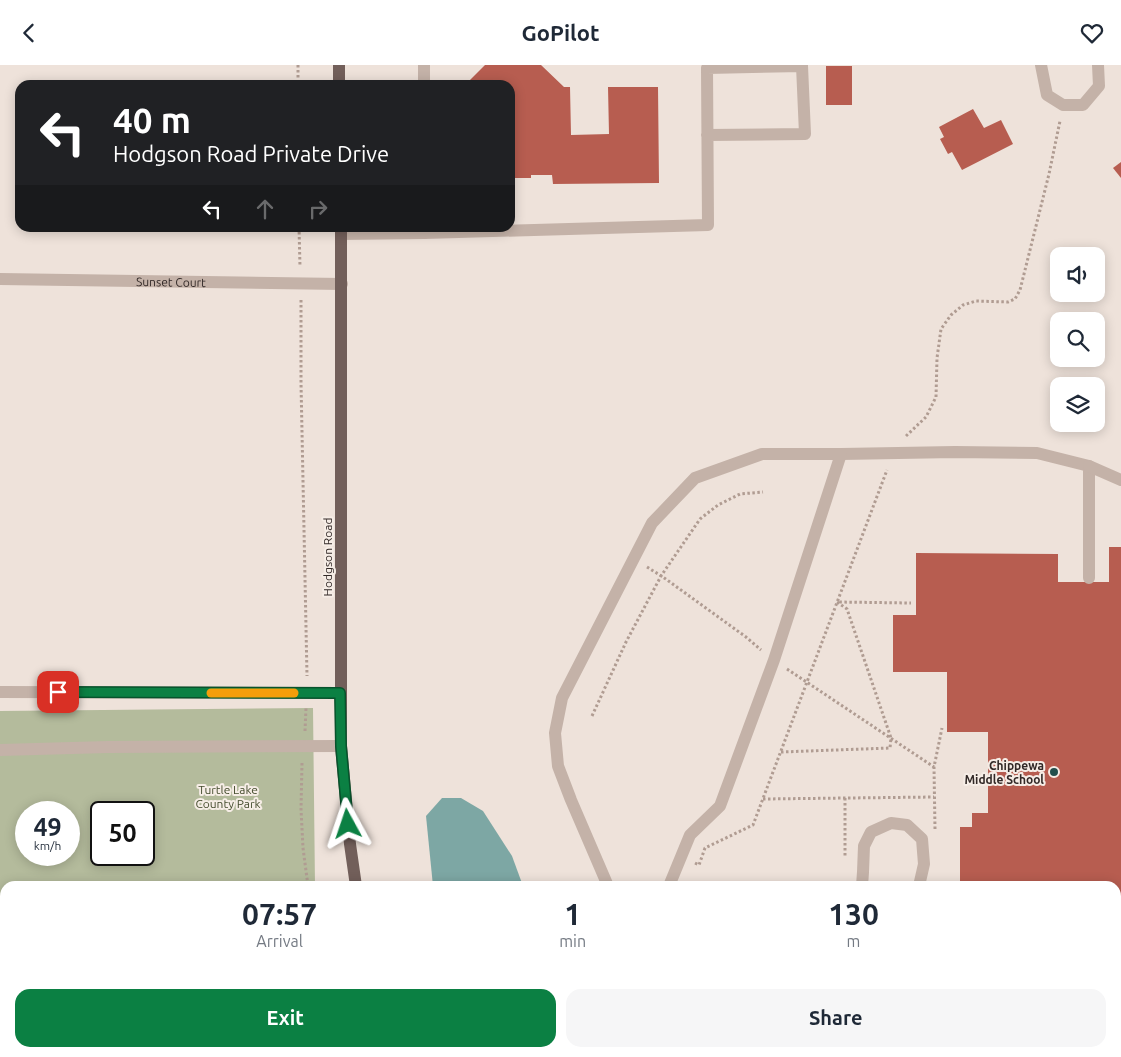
<!DOCTYPE html>
<html lang="en">
<head>
<meta charset="utf-8">
<style>
  body { margin:0; font-family:Ubuntu,sans-serif; background:#f6f6f7; color:#1f2937; height:100vh; display:flex; flex-direction:column; font-size:19px; white-space:nowrap }
  * { box-sizing:border-box; margin:0 }
  p { font-size:16px; color:#747a83 }
  .icon { flex:none; width:28px; height:28px; fill:none; stroke:currentColor; stroke-width:2; stroke-linecap:round; stroke-linejoin:round }
  .map { position:relative; flex:1; overflow:hidden }
  .sheet { position:absolute; left:0px; top:816px; width:1121px; height:176px; display:flex; flex-direction:column; background:#fff; border-radius:15px 15px 0 0; box-shadow:0 2px 12px #0003 }
  .sheet>* { flex:none }
  .hud { position:absolute; left:15px; top:15px; width:500px; height:152px; border-radius:15px; box-shadow:0 2px 12px #0003; background:#202124; color:#fff; overflow:hidden }
  .controls { position:absolute; left:1050px; top:182px; display:grid; gap:10px }
  .controls a { display:grid; place-items:center; width:55px; height:55px; border-radius:10px; background:#fff; box-shadow:0 2px 12px #0003; font-size:25px }
  .speed { position:absolute; left:15px; top:736px; display:flex; gap:10px; font-size:25px; font-weight:700; text-align:center }
  .speed>* { display:grid; place-content:center; width:65px; height:65px; border-radius:50%; background:#fff; box-shadow:0 2px 12px #0003; line-height:1 }
  .speed small { font-size:12px; font-weight:400 }
  .speed .limit { border:2px solid #111; border-radius:8px; background:#fff; color:#111 }
  .pin { position:absolute; display:grid; place-items:center; width:42px; height:42px; color:#fff; margin:-21px; border-radius:10px; box-shadow:0 2px 8px #0006 }
  .me { position:absolute; width:55px; margin:-28px; rotate:355deg; stroke-linejoin:round; filter:drop-shadow(0 0 4px #0008) }
  .turn { display:flex; align-items:center; gap:18px; height:105px; padding:0 15px; font-size:22px }
  .turn .icon { width:65px; height:65px; stroke-width:2.5 }
  .turn b { display:block; font-size:35px; line-height:42px }
  .lanes { display:flex; align-items:center; height:48px; padding:0 15px; background:#0003; justify-content:center; gap:25px; direction:ltr }
  .lanes .off { opacity:.35 }
  .eta { display:flex; justify-content:space-evenly; align-items:center; height:85px; text-align:center }
  .eta b { font-size:30px; font-weight:700; line-height:35px }
  .cta { display:flex; gap:10px; margin-top:auto; padding:10px 15px }
  .cta a { flex:1; height:58px; border-radius:15px; background:#0b8043; color:#fff; font-size:20px; font-weight:700; line-height:58px; text-align:center }
  .cta a+a { background:#f6f6f7; color:#1f2937 }
  header { display:flex; justify-content:space-between; align-items:center; height:65px; padding:0 15px; background:#fff; font-size:22px; font-weight:700 }
  .map>svg:first-child { display:block }
  .green { fill:#b4bb9c; fill-rule:evenodd }
  .water { fill:#7da7a4 }
  .building { fill:#b75d50 }
  .lines { fill:none; stroke-linecap:round; stroke-linejoin:round }
  .path { stroke:#b09c92; stroke-width:3; stroke-dasharray:2.5 2.5; stroke-linecap:butt }
  .minor { stroke:#c4b2a8; stroke-width:12 }
  .major { stroke:#725f5a; stroke-width:12 }
  .route-casing { stroke:#07532c; stroke-width:12 }
  .route { stroke:#0b8043; stroke-width:9 }
  .slow { stroke:#f59e0b; stroke-width:9 }
  .poi-dot { fill:#224e4c; stroke:#f6ede6; stroke-width:2 }
  .labels { text-anchor:middle; dominant-baseline:central; stroke-width:4; stroke-linejoin:round; paint-order:stroke }
  .street-label { font-size:12px; fill:#322927; stroke:#f6ede6 }
  .poi-label { font-size:12px; font-weight:bold; fill:#322927; stroke:#f6ede6; text-anchor:end }
  .park-label { font-size:12px; fill:#454d2e; stroke:#f6ede6 }
</style>
</head>
<body>
<header><svg class="icon" aria-label="back" viewBox="0 0 24 24"><path d="M15 5l-7 7 7 7"/></svg>GoPilot<svg class="icon" aria-label="heart" viewBox="0 0 24 24"><path d="M12 20l-8-8c-3-5 5-10 8-4 3-6 11-1 8 4z"/></svg></header>
<div class="map">
<svg width="1121" height="992" viewBox="0 0 1121 992">
  <rect width="100%" height="100%" fill="#eee2da"/>
  <!-- green -->
  <g class="green">
    <path d="M313 643 315 821H5V988H316V992H0V646ZM26 748H69V790H26ZM101 748H144V790H101Z"/>
    <path d="M946 988H1052L1053 992H940Z"/>
  </g>
  <!-- water -->
  <g class="water">
    <path d="M442 733H461L483 746 512 791 523 821H433L426 751Z"/>
    <path d="M472 988H539L537 992H474Z"/>
  </g>
  <!-- building -->
  <g class="building">
    <path d="M485 0H541L564 22H570L571 70 609 69 608 22H658L659 118 553 119 552 110H531V113H510V20H465Z"/>
    <rect x="826" y="1" width="26" height="39"/>
    <path d="M973 44 984 63 1001 55 1013 79 962 105 952 87 948 89 940 74 944 72 939 62Z"/>
    <path d="M1121 97V113L1113 103Z"/>
    <path d="M1109 482H1121V948H1116V821H960V762H972V748H988V667H947V607H893V550H916V488L1058 489V517H1109Z"/>
  </g>
  <g class="lines">
    <!-- path -->
    <g class="path">
      <path d="M298 0V20"/>
      <path d="M299 162 300 202"/>
      <path d="M301 235V318L307 611"/>
      <path d="M906 371 926 352 936 332 937 293 941 264 951 250 963 240 976 236 1008 237 1015 234 1020 225 1049 109 1060 56"/>
      <path d="M647 502 663 512 746 572 761 585"/>
      <path d="M787 604 934 702"/>
      <path d="M592 651 626 577 661 511 700 454 718 440 740 429 763 427"/>
      <path d="M305 666 306 643"/>
      <path d="M781 687 890 683 891 673 847 544 837 537 911 538"/>
      <path d="M302 698 301 744 303 783 308 821"/>
      <path d="M845 733V792"/>
      <path d="M763 734 934 732"/>
      <path d="M935 764 934 702 942 663"/>
      <path d="M695 798 699 800 705 783 753 760 887 405"/>
      <path d="M0 946 5 943"/>
      <path d="M353 988 354 992"/>
      <path d="M1110 988 1117 992"/>
    </g>
    <!-- minor -->
    <g class="minor">
      <path d="M424 0V20"/>
      <path d="M1041 0 1047 30 1063 40H1083L1099 21 1098 0"/>
      <path d="M424 168 708 160 707 3 802 1 805 69 707 70"/>
      <path d="M341 169 424 168V162"/>
      <path id="s1" d="M0 214 342 219"/>
      <path d="M841 389 955 387 1037 388 1089 401V513"/>
      <path d="M1089 401 1121 415"/>
      <path d="M0 627 341 628"/>
      <path d="M0 685 108 682 341 681"/>
      <path d="M608 821 571 735 558 701 555 668 562 633 652 458 695 413 762 389H841L774 595 720 741 690 770 669 821"/>
      <path d="M862 821 863 807 864 781 871 767 891 758 907 760 922 774 924 799 919 821"/>
      <path d="M1084 988 1091 992"/>
      <path d="M620 992 621 988"/>
    </g>
    <!-- major -->
    <g class="major">
      <path d="M339 0V20"/>
      <path d="M341 162V681L350 779 356 821"/>
      <path d="M397 988 399 992"/>
    </g>
  </g>
  <g class="lines">
    <!-- route casing -->
    <g class="route-casing">
      <path id="route" d="M58 627 340 628 341 681 348 759"/>
    </g>
    <!-- route -->
    <use href="#route" class="route"/>
    <!-- slow -->
    <path class="slow" d="M211 628H294"/>
  </g>
  <!-- markers -->
  <circle class="poi-dot" cx="1054" cy="707" r="5"/>
  <g class="labels">
    <!-- street labels -->
    <g class="street-label">
      <text stroke="none"><textPath href="#s1" startOffset="171">Sunset Court</textPath></text>
      <text transform="translate(327 492) rotate(-90)">Hodgson Road</text>
    </g>
    <!-- poi labels -->
    <g class="poi-label">
      <text x="1044" y="700">Chippewa<tspan x="1044" dy="14">Middle School</tspan></text>
    </g>
    <!-- park labels -->
    <g class="park-label">
      <text x="228" y="724">Turtle Lake<tspan x="228" dy="14">County Park</tspan></text>
    </g>
  </g>
</svg>
<div class="controls">
<a><svg class="icon" aria-label="sound" viewBox="0 0 24 24"><path d="M4 9h4l5-4v14l-5-4H4zM17 9q2 3 0 6"/></svg></a>
<a><svg class="icon" aria-label="search" viewBox="0 0 24 24"><circle cx="10" cy="10" r="6"/><path d="M15 15l6 6"/></svg></a>
<a><svg class="icon" aria-label="layers" viewBox="0 0 24 24"><path d="M12 4l9 5-9 5-9-5zM3 14l9 5 9-5"/></svg></a>
</div>
<div class="speed"><div>49<small>km/h</small></div><div class="limit">50</div></div>
<div class="pin" style="left:58px;top:627px;background:#d93025"><svg class="icon" aria-label="arrive" viewBox="0 0 24 24"><path d="M6 21V4h12l-3 4 3 4H6"/></svg></div>
<svg class="me" style="left:348px;top:759px" viewBox="-20 -20 40 40"><path d="M0-17L14 15 0 8-14 15z" fill="#0b8043" stroke="#fff" stroke-width="4"/></svg>
<div class="hud">
<div class="turn"><svg class="icon" aria-label="left" viewBox="0 0 24 24"><path d="M17 20v-9H6M10 6l-5 5 5 5"/></svg><div><b>40 m</b>Hodgson Road Private Drive</div></div>
<div class="lanes"><svg class="icon" aria-label="left" viewBox="0 0 24 24"><path d="M17 20v-9H6M10 6l-5 5 5 5"/></svg><svg class="icon off" aria-label="ahead" viewBox="0 0 24 24"><path d="M12 20V5M6 11l6-6 6 6"/></svg><svg class="icon off" aria-label="right" viewBox="0 0 24 24"><path d="M7 20v-9h11M14 6l5 5-5 5"/></svg></div>
</div>
<section class="sheet">
<div class="eta">
<div><b>07:57</b><p>Arrival</p></div>
<div><b>1</b><p>min</p></div>
<div><b>130</b><p>m</p></div>
</div>
<div class="cta"><a>Exit</a><a>Share</a></div>
</section>
</div>
</body>
</html>
